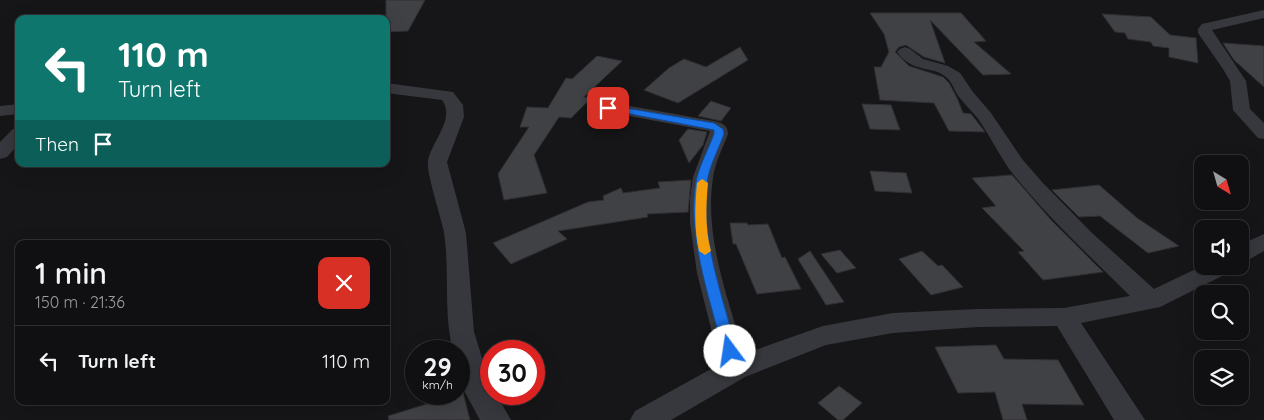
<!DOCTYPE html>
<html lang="en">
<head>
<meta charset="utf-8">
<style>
  body { margin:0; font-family:Quicksand,sans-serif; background:#1e1e20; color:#f1f3f6; height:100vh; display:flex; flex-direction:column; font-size:19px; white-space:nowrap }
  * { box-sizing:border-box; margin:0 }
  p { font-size:16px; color:#9c9d9f }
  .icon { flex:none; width:28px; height:28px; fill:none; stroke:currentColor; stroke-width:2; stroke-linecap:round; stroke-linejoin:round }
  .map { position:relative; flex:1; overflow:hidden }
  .details { position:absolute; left:15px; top:240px; width:375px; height:165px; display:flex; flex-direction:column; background:#101012; border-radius:10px; box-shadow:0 5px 20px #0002,0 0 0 1px #303032 }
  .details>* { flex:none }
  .banner { position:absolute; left:15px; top:15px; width:375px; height:152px; border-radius:10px; box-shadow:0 5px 20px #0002,0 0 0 1px #303032; background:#0f766e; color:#fff; overflow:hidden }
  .needle { width:32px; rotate:143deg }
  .buttons { position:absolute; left:1194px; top:155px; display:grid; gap:10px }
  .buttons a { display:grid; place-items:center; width:55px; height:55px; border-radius:10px; background:#101012; box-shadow:0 5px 20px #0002,0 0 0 1px #303032; font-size:25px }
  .speed { position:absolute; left:405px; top:340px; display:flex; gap:10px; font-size:25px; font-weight:700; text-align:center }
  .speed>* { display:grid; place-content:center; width:65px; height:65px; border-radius:50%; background:#101012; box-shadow:0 5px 20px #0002,0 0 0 1px #303032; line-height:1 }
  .speed small { font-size:12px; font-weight:400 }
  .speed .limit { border:8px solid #d22; background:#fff; color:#111 }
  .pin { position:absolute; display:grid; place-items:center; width:42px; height:42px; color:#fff; margin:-21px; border-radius:10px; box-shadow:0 2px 8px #0006 }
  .me { position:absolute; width:55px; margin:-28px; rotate:346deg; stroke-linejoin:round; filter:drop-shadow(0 0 4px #0008) }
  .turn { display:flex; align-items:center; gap:18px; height:105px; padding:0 20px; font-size:22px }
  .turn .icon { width:65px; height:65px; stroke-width:2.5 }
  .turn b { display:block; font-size:35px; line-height:42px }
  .then { display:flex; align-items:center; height:48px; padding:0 20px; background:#0003; gap:10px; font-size:19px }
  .round { display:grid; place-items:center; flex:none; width:52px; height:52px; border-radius:10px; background:#1e1e20 }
  .head { display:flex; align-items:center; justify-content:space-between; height:85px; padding:0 20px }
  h1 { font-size:30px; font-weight:600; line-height:38px }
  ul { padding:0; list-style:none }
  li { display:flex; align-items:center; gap:15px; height:70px; padding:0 20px; border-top:1px solid #303032 }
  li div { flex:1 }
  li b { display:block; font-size:19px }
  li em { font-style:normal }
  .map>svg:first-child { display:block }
  .building { fill:#404145; stroke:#303034 }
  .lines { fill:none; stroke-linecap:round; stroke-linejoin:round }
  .minor { fill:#37383d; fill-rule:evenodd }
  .route { fill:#1a73e8; stroke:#114b97 }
  .slow { fill:#f59e0b }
</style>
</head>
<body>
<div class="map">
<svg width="1264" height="420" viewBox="0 0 1264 420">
  <rect width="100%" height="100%" fill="#161618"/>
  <!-- building -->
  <g class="building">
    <path d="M386 0H425L408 31 386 32Z"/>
    <path d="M870 13H961L986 41 974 42 1011 74 983 75 930 20 945 63 924 57 906 45 899 47 895 52 909 66 943 77 949 83 957 98 963 113 971 114 985 132 949 131 934 103 880 100 874 67H881L889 52 884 34Z"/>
    <path d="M1102 14 1151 17 1170 35 1196 38 1198 63 1169 57V48L1153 46 1151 42 1128 39 1125 33 1115 32Z"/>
    <path d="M1223 43 1264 46V87L1234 60Z"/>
    <path d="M740 47 748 60 678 103 644 90 669 68 684 59 706 67Z"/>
    <path d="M597 56 622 61 584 97 591 98 571 118 559 117 534 155 547 193 504 200 498 174 529 127H520L527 107 548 108 566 78 572 79Z"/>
    <path d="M711 101 731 108 721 121 698 116Z"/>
    <path d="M862 104 891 105 900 130 870 129Z"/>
    <path d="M688 129 707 132 703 145 689 163 679 140Z"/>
    <path d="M870 171 906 173 912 193 875 191Z"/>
    <path d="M1012 175 1051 220 1103 272 1043 280 1018 252 1024 251 982 208 996 206 972 178Z"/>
    <path d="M691 180 688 212 647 214 648 217 558 231 567 239 511 264 493 243 588 202 604 200 603 196 621 188 623 193 660 188 658 182Z"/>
    <path d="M1099 185 1137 218 1179 246 1148 253 1100 216 1079 217 1052 190Z"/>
    <path d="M730 223H747L748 225 768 224 782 258 785 257 801 289 757 294 736 244H733Z"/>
    <path d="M840 250 856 268 837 273 821 254Z"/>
    <path d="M810 251 844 302 826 305 798 259Z"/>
    <path d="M922 251 938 266 942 265 963 287 931 295 899 259Z"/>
    <path d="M996 345 1004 359 1058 360 1084 405 1022 404 1027 420H1003L995 392 958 393 935 347Z"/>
    <path d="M839 386 862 403 843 420H838L818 403Z"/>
    <path d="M463 393 470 420H389L388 416Z"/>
  </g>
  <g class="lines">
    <!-- minor -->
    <g class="minor">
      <path d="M1264 10V18L1212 30 1246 81 1250 109 1264 123V139L1258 138 1233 110 1230 81 1223 69 1198 33V29L1202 24Z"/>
      <path d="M905 47 910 49 923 59 948 66 960 73 973 92 991 113 1022 159 1042 182 1091 232 1154 289 1202 266H1234L1230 272 1160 307 1081 323 1145 420H1114L1057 326 978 327 893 333 826 345 745 377 671 420H630L635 411 720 364 697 273 690 223V199L693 177 710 131 602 111 599 107 602 103 608 102 714 121C722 123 728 125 728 134 723 148 715 162 713 178 704 237 728 298 744 354L823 326 893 313 978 309 1064 308 1130 296C1089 255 1045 215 1009 169 998 153 990 136 979 120 973 112 965 105 959 97 955 92 953 85 949 80 936 64 913 75 897 52L900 49Z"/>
      <path d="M386 83 453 92 463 105 464 117 447 162 466 233 474 332 491 387V394H496L511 420H480L461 385 459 376V351H453C443 312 450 272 444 232 441 217 426 172 428 161 431 142 456 119 442 100L386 93Z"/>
      <path d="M19 104V114L0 116V106Z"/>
      <path d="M19 128V144L7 157 0 159V142L13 129Z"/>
      <path d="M1264 234V251L1248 260 1240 263V245Z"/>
    </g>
  </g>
  <!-- route -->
  <path class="route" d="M608 105 714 123 723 129 724 134C719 148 711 163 708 177 698 232 723 298 737 351L735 355 730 356 725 355 723 351C710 298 685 231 697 177 701 162 709 148 714 134V130L604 109 603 108Z"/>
  <!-- slow -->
  <path class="slow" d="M702 179 708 183C706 205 705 229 711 251L705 255 699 251C694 229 695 205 697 183Z"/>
</svg>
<div class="buttons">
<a><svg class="needle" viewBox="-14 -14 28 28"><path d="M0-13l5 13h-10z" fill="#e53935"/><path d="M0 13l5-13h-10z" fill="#9c9d9f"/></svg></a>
<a><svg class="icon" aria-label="sound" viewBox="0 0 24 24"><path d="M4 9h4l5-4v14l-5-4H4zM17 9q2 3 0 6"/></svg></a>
<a><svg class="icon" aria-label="search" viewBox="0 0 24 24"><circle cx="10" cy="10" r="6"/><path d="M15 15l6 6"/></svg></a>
<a><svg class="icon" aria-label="layers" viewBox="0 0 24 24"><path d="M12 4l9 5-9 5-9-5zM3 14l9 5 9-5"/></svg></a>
</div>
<div class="speed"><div>29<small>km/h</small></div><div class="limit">30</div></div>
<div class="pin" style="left:608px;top:108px;background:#d93025"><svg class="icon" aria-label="arrive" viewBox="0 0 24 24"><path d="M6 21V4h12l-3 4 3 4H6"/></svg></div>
<svg class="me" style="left:730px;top:351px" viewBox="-20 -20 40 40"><circle r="19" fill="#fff"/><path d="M0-13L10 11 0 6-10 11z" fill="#1a73e8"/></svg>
<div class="banner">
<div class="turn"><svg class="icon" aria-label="left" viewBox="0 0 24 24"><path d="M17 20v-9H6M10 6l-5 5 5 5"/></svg><div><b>110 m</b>Turn left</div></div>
<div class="then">Then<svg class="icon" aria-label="arrive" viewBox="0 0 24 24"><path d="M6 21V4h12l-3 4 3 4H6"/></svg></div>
</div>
<section class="details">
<div class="head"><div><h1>1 min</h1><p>150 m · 21:36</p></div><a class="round" style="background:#d93025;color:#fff"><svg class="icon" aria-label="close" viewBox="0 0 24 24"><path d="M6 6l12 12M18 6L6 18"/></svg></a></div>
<ul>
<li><svg class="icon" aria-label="left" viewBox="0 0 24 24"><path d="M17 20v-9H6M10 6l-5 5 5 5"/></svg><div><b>Turn left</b></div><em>110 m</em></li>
</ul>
</section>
</div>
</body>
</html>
